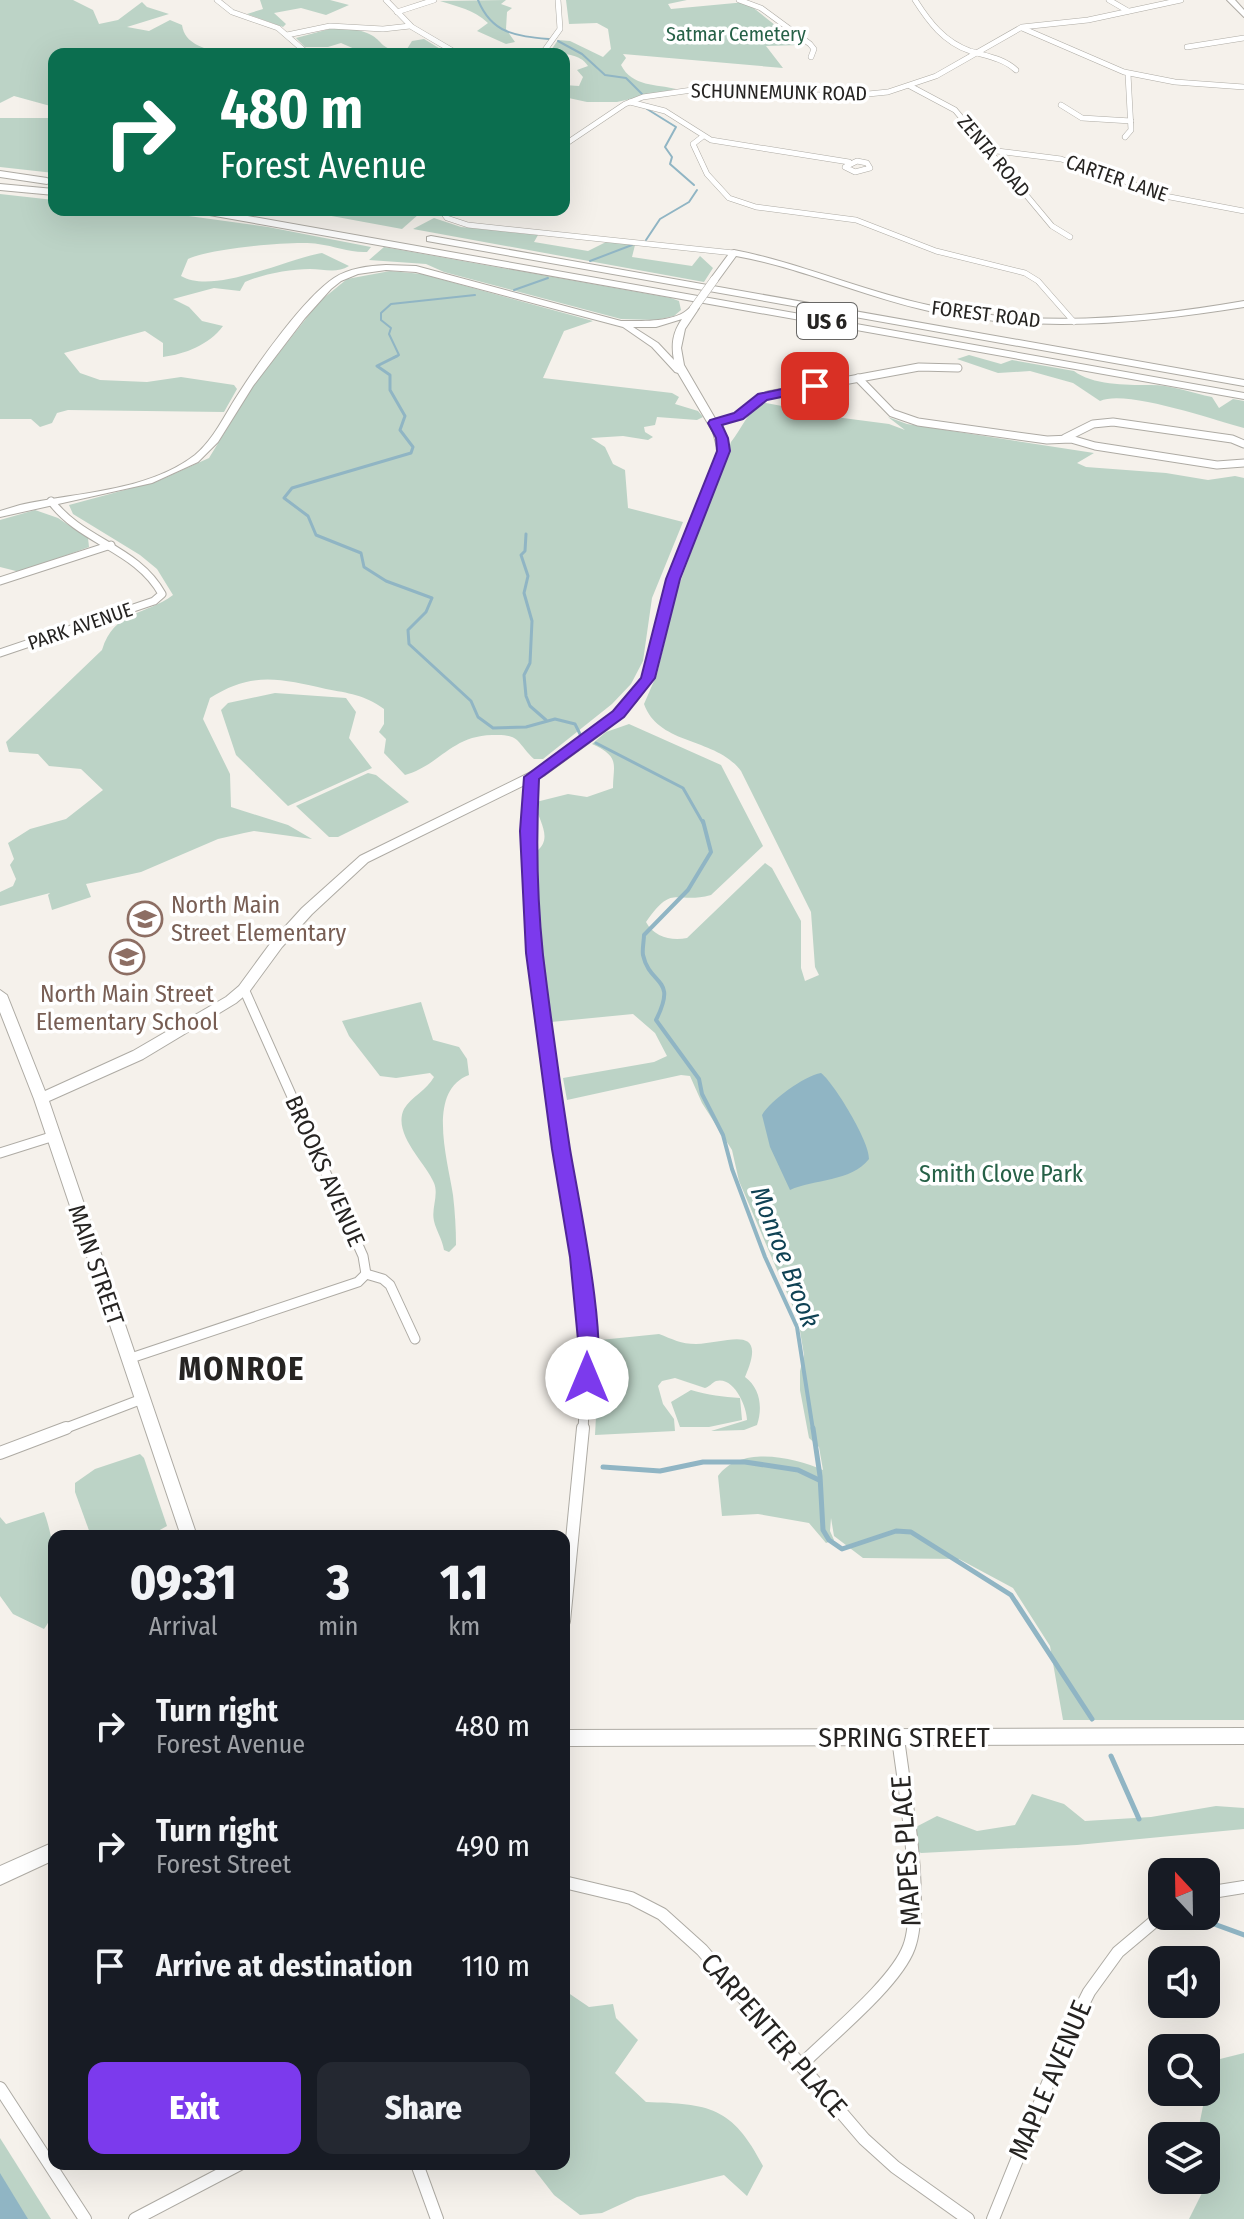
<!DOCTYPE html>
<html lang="en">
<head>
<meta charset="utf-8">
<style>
  body { margin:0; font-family:"Fira Sans Condensed",sans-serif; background:#242831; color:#f1f3f6; height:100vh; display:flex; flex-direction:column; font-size:30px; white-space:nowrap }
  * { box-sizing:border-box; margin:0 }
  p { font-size:26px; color:#9ea1a6 }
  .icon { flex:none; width:44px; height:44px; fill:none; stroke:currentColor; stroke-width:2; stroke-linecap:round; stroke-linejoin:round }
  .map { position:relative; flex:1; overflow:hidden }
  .panel { position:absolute; left:48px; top:1530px; width:522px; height:640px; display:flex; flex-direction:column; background:#171b24; border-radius:16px; box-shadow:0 8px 32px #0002 }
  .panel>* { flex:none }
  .top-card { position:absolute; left:48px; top:48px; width:522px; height:168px; border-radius:16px; box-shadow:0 8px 32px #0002; background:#0b6e4f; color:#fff; overflow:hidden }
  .needle { width:52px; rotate:338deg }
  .fabs { position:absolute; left:1148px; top:1858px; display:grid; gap:16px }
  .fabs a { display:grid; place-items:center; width:72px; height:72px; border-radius:16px; background:#171b24; box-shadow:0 8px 32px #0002; font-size:40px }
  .pin { position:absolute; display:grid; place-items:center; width:68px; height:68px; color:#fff; margin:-34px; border-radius:16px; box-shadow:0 4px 12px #0006 }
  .me { position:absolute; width:88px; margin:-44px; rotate:0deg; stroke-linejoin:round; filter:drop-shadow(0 0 6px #0008) }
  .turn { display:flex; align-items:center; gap:28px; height:168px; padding:0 40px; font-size:36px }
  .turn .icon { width:104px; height:104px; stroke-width:2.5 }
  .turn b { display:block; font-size:56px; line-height:68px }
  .eta { display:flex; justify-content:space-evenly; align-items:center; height:136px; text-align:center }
  .eta b { font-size:48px; font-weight:800; line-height:56px }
  .primary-button { display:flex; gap:16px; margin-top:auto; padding:16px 40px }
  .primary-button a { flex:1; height:92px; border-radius:16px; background:#7c3aed; color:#fff; font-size:32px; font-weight:800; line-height:92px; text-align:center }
  .primary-button a+a { background:#242831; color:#f1f3f6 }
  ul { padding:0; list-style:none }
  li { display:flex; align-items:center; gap:24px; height:120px; padding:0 40px }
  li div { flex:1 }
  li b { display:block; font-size:30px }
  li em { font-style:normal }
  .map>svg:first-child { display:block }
  .green { fill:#bcd3c6 }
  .water { fill:#90b5c4 }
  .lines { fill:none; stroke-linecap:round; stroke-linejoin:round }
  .stream-far3 { stroke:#90b5c4; stroke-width:2 }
  .stream-far2 { stroke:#90b5c4; stroke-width:3 }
  .stream-far1 { stroke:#90b5c4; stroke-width:4 }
  .stream { stroke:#90b5c4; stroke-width:5 }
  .street-far3-casing { stroke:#aeaba4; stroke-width:6 }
  .street-far2-casing { stroke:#aeaba4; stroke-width:9 }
  .street-far1-casing { stroke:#aeaba4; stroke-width:11 }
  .street-casing { stroke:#aeaba4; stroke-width:14 }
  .secondary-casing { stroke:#aeaba4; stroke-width:2 }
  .highway-casing { stroke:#aeaba4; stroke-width:2 }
  .street-far3 { stroke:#fff; stroke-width:5 }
  .street-far2 { stroke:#fff; stroke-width:7 }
  .street-far1 { stroke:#fff; stroke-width:9 }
  .street { stroke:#fff; stroke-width:12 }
  .secondary { fill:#fff; fill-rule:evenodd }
  .highway { fill:#fff; fill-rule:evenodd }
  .secondary-bridge-casing { stroke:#aeaba4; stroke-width:9; stroke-linecap:butt }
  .secondary-bridge { stroke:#fff; stroke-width:8 }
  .route { fill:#7c3aed; stroke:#51269a; stroke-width:2 }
  .labels { text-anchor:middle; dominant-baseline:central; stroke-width:7; stroke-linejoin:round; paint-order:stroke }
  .far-park-label { font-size:20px; fill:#266147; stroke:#fff }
  .far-street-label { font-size:20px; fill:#262422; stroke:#fff }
  .shield { fill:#fff; stroke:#676664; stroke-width:2 }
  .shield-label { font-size:22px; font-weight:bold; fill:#262422 }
  .education-label { font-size:24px; fill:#785e54; stroke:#fff; text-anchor:start }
  .street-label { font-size:24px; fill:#262422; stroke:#fff }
  .park-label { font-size:24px; fill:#266147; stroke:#fff }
  .water-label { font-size:26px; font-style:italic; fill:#0f4254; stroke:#fff }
  .near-street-label { font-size:28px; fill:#262422; stroke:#fff }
  .district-label { font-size:32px; font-weight:bold; letter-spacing:2px; fill:#262422; stroke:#fff }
</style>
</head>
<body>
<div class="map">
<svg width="1244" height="2219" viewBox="0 0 1244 2219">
  <rect width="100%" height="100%" fill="#f5f1eb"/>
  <!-- green -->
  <g class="green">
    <path d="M0 0H73L93 10 99 24 118 20 142 2 147 7 169 14 127 27 149 31 170 20 182 25C185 45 204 47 220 54H54V107L14 96 0 103Z"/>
    <path d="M260 0H330L349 5 326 15 301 8 274 13 286 24 283 27 247 14 263 9Z"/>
    <path d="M506 0 501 4 512 8 507 12 506 29 515 42 506 44 477 31 488 23C473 9 458 7 440 1Z"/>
    <path d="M566 0H687L668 4 671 9 746 2 800 45 766 46 783 68 623 54 626 58 621 65C632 87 657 84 676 89L617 102H587L564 97V85L579 86 583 77 577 70 588 66C580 53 563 54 549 53L558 40 570 41 603 57 611 49 608 29 597 23 569 24Z"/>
    <path d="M333 28C344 29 356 28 367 33 385 40 379 53 407 49L412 41 424 39 442 50 414 54H366L341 43 328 47H305L296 38Z"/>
    <path d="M0 118H54V173L0 167Z"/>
    <path d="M0 194 54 200V210H145L268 227 371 247 367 252C350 253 335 246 318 244 297 240 207 249 188 259L181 276C213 295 287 259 322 253L349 266C336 274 324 269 310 269 290 269 263 274 245 282L240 291 214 288 173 299 189 307 202 321 223 326C209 345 185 354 163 357V343L145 331 64 353 80 373 100 380 147 382 181 377 234 385 237 389 224 412 68 410 57 413 52 423 40 427 31 419H0Z"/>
    <path d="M299 210H418L419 214 402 229Z"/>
    <path d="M434 218 461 227 538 235 534 242 588 251 606 242 635 245 632 257 692 266 700 256 713 268 704 282 413 229Z"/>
    <path d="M384 247 671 298 679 301 681 310 674 316 656 320 621 319 444 272 426 264 369 260Z"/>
    <path d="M390 271 422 274 593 321 564 331 543 378 672 393 679 397 675 404 698 411 703 417 697 420 657 417 655 425 644 427 645 432 653 437 648 440 623 436 591 438 605 447 613 464 625 470 628 508 683 522 652 598 643 661 631 684 612 704 543 759H534C527 753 523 746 517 740 510 734 500 735 492 735 451 736 440 765 405 775L384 753 386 739 379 732 384 724V709C365 695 348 693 326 689 280 679 253 671 210 698L203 719 230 774 231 807 288 825 312 839 254 831 244 833 218 839 141 872 86 884 91 897 52 910 48 895 50 893 0 906V892L13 886 16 879 10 865 14 859 8 843 30 829 66 819 103 790 81 769 49 766 38 754 9 752 6 742 102 650C114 610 147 615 173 595L157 569 140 555 73 514 69 505 158 481 209 458 253 386 319 302 347 279Z"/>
    <path d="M969 355 1001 364 1012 360 1074 371C1092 385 1126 385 1148 385 1168 384 1192 393 1212 397L1219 408 1233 399 1244 401V428C1213 420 1126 389 1100 401L1073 383 1030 371 998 373 957 359Z"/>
    <path d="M829 389 836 394 812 402 820 415 889 424 905 430 888 417 907 424 1094 453 1077 463 1086 467 1166 473 1208 480 1235 476 1244 478V1720H1063L1050 1646 1013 1588 959 1559 863 1558 834 1536 831 1518 830 1531 834 1540 826 1543 809 1523 758 1514 722 1516 718 1476C740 1445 794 1457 823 1470L819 1447 809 1438 800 1390V1371L804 1355 798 1319 739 1181 732 1150 702 1103 690 1076 681 1075 567 1100 563 1078 654 1062 667 1056 655 1033 633 1014 551 1022 536 904 537 851C553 838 539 821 535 805L536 802 568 794 587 797 613 788C613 765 621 757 592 744L606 732 629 724 721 765 763 846 711 895C674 905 674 882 646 922 654 937 671 941 687 938L765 863 772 868 801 921V968L805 981 819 975 815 967 811 912 741 771C716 737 659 746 644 704L657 674 677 591 731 442C742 428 747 414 760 402L782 406 793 397Z"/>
    <path d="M35 510 58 518 88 538 89 547 20 572 0 567V520Z"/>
    <path d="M275 693 346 698 356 712 349 738 372 768 288 806 236 755 221 710 228 703Z"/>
    <path d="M368 773 376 775 409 802 338 837H329L296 806Z"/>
    <path d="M421 1002 433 1040 459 1047 467 1059 469 1075C426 1091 448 1161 453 1195 455 1212 456 1229 456 1245L449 1252 444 1250C442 1239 436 1230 434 1221 431 1209 439 1195 434 1183 426 1163 392 1134 404 1109 411 1097 427 1090 434 1077L430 1073 396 1078 380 1076 349 1036 342 1021Z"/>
    <path d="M659 1334C672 1339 681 1344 696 1344 727 1343 769 1322 745 1377 760 1388 763 1407 757 1425L744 1430 711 1431 747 1420C747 1407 734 1376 716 1381 712 1383 709 1387 705 1388L675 1378 662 1381 658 1386 663 1404 674 1419 675 1431 595 1435 600 1340Z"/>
    <path d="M691 1390C708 1395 723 1397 740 1398L742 1420 709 1427H680L671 1402Z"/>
    <path d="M140 1454 144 1458 167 1526 149 1536H91L75 1492V1483L95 1469Z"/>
    <path d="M44 1512C55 1541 64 1604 44 1629L13 1614 0 1596V1517L6 1524Z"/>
    <path d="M1032 1794 1064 1804 1085 1821 1151 1817 1216 1806 1244 1808V1829L1077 1845 921 1853 914 1849 912 1829 937 1816 977 1831 1015 1825Z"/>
    <path d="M564 1990 589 2007 613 2004 616 2018 638 2040 615 2073 646 2102C709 2104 732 2106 763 2166L747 2196 724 2175 637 2197 602 2213 580 2215 554 2195 530 2164H564Z"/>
    <path d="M1244 2053V2219H1189L1207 2183 1206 2136H1197L1212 2061Z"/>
    <path d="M0 2138 51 2219H0Z"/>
  </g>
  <!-- water -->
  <g class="water">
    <path d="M821 1073C834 1083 870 1142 869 1159 851 1182 814 1179 790 1190L770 1147 762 1115C771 1100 804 1076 821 1073Z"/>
    <path d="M0 2173 28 2219H0Z"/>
  </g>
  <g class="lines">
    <!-- stream-far3 -->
    <g class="stream-far3">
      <path d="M478 0C492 34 516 36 549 39"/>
      <path d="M558 41 582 54 605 75 626 78 643 95"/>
      <path d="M647 109 676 127 665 147 672 157 670 164 694 185"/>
      <path d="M646 240 660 219 689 202 697 190"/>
      <path d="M590 261 632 245"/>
      <path d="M514 290 548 278"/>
      <path d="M393 358 399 355 389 334 391 328 381 320V313L391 304 475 295"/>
    </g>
    <!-- stream-far2 -->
    <g class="stream-far2">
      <path d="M397 356 377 366 390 375V390L405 416 400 430 413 447 411 453 292 488 284 498 308 516 316 535 361 553 364 567 386 581 432 598 426 612 408 630 409 644 471 701 478 717 493 728 526 727 555 719 575 724 580 734"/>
      <path d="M526 534 525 551 521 555 528 576 524 593 532 621 530 663 524 675 526 696 530 706 546 720"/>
      <path d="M596 743 683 788 703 823"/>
    </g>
    <!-- stream-far1 -->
    <path class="stream-far1" d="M703 821 711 852 688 890 644 935C644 941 642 949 643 955 650 987 678 976 656 1020L699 1079 702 1094 723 1135 732 1169 765 1257 797 1327 813 1430"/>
    <!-- stream -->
    <g class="stream">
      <path d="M813 1428 820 1476 823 1530 829 1540 842 1549 896 1531 911 1532 1011 1595 1092 1719"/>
      <path d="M603 1467 660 1471 703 1462H745L798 1470 819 1480"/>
      <path d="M1111 1756 1139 1819"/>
      <path d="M1156 1872 1162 1887"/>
      <path d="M1192 1916 1244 1935"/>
    </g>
    <!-- street-far3 casing -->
    <g class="street-far3-casing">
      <g id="street-far3">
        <path d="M217 0 232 12 278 28 308 54"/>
        <path d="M386 0 412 27 458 54"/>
        <path d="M739 0 761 8 810 44 814 49 811 57"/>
        <path d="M915 0C929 22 944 42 970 51 986 56 1003 58 1016 70"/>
        <path d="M1109 0 1128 11"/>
        <path d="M397 12 434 0"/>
        <path d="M1022 28 1124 72 1175 82 1244 87"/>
        <path d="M287 35 330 26 383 29 410 26"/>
        <path d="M1187 47 1244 38"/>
        <path d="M542 54 560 29 558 0"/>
        <path d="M910 86 955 110 1052 226 1070 237"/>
        <path d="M630 102 665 111 711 140 849 162"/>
        <path d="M1061 105 1082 118 1131 121"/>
        <path d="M702 137 693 144 707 174 729 198 756 207 856 220 936 251 1025 273 1038 281 1074 322"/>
        <path d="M1125 137 1131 130 1128 74"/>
        <path d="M564 145 625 104 643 97 692 90 848 96 888 92 936 76 1022 27 1088 20 1181 0"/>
        <path d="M989 150 1061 159 1170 197 1244 211"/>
        <path d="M857 161 867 163 870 168 855 172 845 167Z"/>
        <path d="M441 210 447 218 468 225 734 253"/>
      </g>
    </g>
    <!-- street-far2 casing -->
    <g class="street-far2-casing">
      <g id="street-far2">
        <path d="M858 378 892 413 918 422 1047 440 1071 439 1095 446 1217 465 1244 463"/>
        <path d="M714 423 739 416 754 402 768 395 919 367 958 368"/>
        <path d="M1065 438 1093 424 1113 422 1232 439 1244 444"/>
        <path d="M0 581 111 545"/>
        <path d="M0 653 154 601 162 594C137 548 81 542 51 501"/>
        <path d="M529 823 532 777"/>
      </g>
    </g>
    <!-- street-far1 casing -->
    <g class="street-far1-casing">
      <g id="street-far1">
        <path d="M529 821 535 959 579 1257 588 1340 583 1430"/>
        <path d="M244 989 363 1256 366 1274"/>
        <path d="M0 1153 54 1136"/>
        <path d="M366 1274 383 1279 390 1285 415 1339"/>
        <path d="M128 1359 358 1282 366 1274"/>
        <path d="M61 1430 142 1399"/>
      </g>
    </g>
    <!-- street casing -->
    <g class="street-casing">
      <g id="street">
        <path d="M0 1453 66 1428"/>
        <path d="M564 1621 583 1428"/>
        <path d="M564 1882 631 1898 662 1914 702 1950 864 2139 895 2167 968 2219"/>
        <path d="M1206 1893 1244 1887"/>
        <path d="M801 2065C830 2036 896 1983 909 1947 925 1904 904 1787 898 1738"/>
        <path d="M0 2088 85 2219"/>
        <path d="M417 2164 437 2219"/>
        <path d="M135 2219 240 2164"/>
        <path d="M993 2219 1067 2036 1089 1992 1118 1952 1162 1915"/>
      </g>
    </g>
    <!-- secondary casing -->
    <g class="secondary-casing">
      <g id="secondary">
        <path d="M1227 0H1235L1244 10V17Z"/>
        <path d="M734 250C801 263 862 291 928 305 1033 328 1140 319 1244 301V307C1139 324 1034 333 929 311 864 297 802 268 736 256L717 282H711V278L731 251Z"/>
        <path d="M386 265 416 266 621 321C640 321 679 323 691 306H697L699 308 685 329 681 348 684 365 723 432 728 451 678 579 654 678 636 702 608 729 545 775 368 862 312 914 282 947 249 992 236 1003 143 1059 49 1101 197 1536H181L34 1099 0 1012V990L7 995 45 1091 133 1051 226 997 239 986 272 941 302 908 360 856 537 769 600 723 628 698 642 678 668 579 718 451 713 432 678 373 675 372 652 347 623 327 416 272 386 270 358 274 341 281 331 289 305 318 253 386 218 442 198 462 152 483 0 517V511L20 505C77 492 147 492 195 455 214 439 224 416 237 396 258 363 303 299 334 278 349 268 368 266 386 265ZM682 319C673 332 671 344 674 360L658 343 633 327H656Z"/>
        <path d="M1244 1728V1744L564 1746V1730Z"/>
        <path d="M54 1842V1860L0 1885V1866Z"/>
      </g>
    </g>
    <!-- highway casing -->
    <g class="highway-casing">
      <g id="highway">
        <path d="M0 171 47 178 52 181 47 184 0 177Z"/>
        <path d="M0 184 54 189V195L0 190Z"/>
        <path d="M193 210H214L1244 393V399L198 213Z"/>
        <path d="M431 236 1244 380V386L427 241V237Z"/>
      </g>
    </g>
    <!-- street-far3 -->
    <use href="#street-far3" class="street-far3"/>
    <!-- street-far2 -->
    <use href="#street-far2" class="street-far2"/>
    <!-- street-far1 -->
    <use href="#street-far1" class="street-far1"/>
    <!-- street -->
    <use href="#street" class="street"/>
    <!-- secondary -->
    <use href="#secondary" class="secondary"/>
    <!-- highway -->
    <use href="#highway" class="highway"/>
    <!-- secondary-bridge casing -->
    <g class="secondary-bridge-casing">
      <path id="secondary-bridge" d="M694 308 714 280"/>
    </g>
    <!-- secondary-bridge -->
    <use href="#secondary-bridge" class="secondary-bridge"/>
  </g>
  <!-- route -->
  <path class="route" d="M815 382 822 386 820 389 767 400 743 419 722 425 728 438 730 451 680 579 655 678 624 717 539 779C536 837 537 897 543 955 551 1020 560 1085 570 1149 577 1192 611 1352 594 1384L587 1387 580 1384 577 1378 578 1340 570 1257 552 1149 526 953 520 831 524 777 613 711 641 678 666 579 717 451 716 438 708 423 710 420 734 413 758 394Z"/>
  <!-- icons -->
  <defs>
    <g id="school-ring" transform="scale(1.8)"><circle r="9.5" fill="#fff" stroke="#8d6e63" stroke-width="1.5"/><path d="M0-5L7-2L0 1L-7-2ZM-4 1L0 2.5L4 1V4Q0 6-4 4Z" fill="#8d6e63"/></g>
  </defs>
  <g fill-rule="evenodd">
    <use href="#school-ring" x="145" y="919"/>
    <use href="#school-ring" x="127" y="957"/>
  </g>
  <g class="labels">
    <!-- far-park labels -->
    <g class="far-park-label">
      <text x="736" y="34">Satmar Cemetery</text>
    </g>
    <!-- far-street labels -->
    <g class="far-street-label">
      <text transform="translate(779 92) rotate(1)">SCHUNNEMUNK ROAD</text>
      <text transform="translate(994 156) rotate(50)">ZENTA ROAD</text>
      <text transform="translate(1117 178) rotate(19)">CARTER LANE</text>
      <text transform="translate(986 314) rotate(7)">FOREST ROAD</text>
      <text transform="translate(80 626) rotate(-19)">PARK AVENUE</text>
    </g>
    <!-- shield labels -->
    <rect class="shield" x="797" y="303" width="60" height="36" rx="6"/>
    <g class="shield-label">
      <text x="827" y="321">US 6</text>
    </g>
    <!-- education labels -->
    <g class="education-label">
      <text x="171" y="905">North Main<tspan x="171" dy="28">Street Elementary</tspan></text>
      <text x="127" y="994" text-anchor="middle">North Main Street<tspan x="127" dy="28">Elementary School</tspan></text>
    </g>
    <!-- street labels -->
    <g class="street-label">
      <text transform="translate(325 1171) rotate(66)">BROOKS AVENUE</text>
      <text transform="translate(96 1265) rotate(71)">MAIN STREET</text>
    </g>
    <!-- park labels -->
    <g class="park-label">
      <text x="1001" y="1174">Smith Clove Park</text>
    </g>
    <!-- water labels -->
    <g class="water-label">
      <text transform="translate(785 1257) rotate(69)">Monroe Brook</text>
    </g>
    <!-- near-street labels -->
    <g class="near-street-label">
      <text x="904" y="1737">SPRING STREET</text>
      <text transform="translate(906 1851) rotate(-94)">MAPES PLACE</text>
      <text transform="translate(774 2035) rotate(49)">CARPENTER PLACE</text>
      <text transform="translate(1050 2080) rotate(-67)">MAPLE AVENUE</text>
    </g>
    <!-- district labels -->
    <g class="district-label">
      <text x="242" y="1369">MONROE</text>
    </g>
  </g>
</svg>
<div class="fabs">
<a><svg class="needle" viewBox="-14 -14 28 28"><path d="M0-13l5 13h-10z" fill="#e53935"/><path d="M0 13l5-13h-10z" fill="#9ea1a6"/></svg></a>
<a><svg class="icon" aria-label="sound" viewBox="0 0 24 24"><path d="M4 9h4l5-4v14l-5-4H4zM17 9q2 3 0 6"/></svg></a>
<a><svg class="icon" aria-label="search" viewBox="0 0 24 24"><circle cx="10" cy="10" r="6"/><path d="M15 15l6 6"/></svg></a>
<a><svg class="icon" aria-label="layers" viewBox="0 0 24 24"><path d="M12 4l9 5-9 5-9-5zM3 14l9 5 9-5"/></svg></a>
</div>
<div class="pin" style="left:815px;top:386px;background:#d93025"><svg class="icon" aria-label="arrive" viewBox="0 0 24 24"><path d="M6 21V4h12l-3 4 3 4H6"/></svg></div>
<svg class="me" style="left:587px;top:1378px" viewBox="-20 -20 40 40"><circle r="19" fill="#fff"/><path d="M0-13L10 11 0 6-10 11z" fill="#7c3aed"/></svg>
<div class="top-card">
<div class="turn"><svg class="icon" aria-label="right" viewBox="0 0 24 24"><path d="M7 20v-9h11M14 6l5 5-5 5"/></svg><div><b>480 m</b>Forest Avenue</div></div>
</div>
<section class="panel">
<div class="eta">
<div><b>09:31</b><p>Arrival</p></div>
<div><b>3</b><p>min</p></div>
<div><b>1.1</b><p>km</p></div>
</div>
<ul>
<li><svg class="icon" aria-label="right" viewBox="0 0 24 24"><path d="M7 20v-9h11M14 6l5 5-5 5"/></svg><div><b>Turn right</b><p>Forest Avenue</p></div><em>480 m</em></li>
<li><svg class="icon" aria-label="right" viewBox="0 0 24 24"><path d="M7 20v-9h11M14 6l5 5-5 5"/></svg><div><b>Turn right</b><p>Forest Street</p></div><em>490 m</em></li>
<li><svg class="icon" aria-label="arrive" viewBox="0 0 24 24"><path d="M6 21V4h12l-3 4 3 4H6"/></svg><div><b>Arrive at destination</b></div><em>110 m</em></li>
</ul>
<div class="primary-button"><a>Exit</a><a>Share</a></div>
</section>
</div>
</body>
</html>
